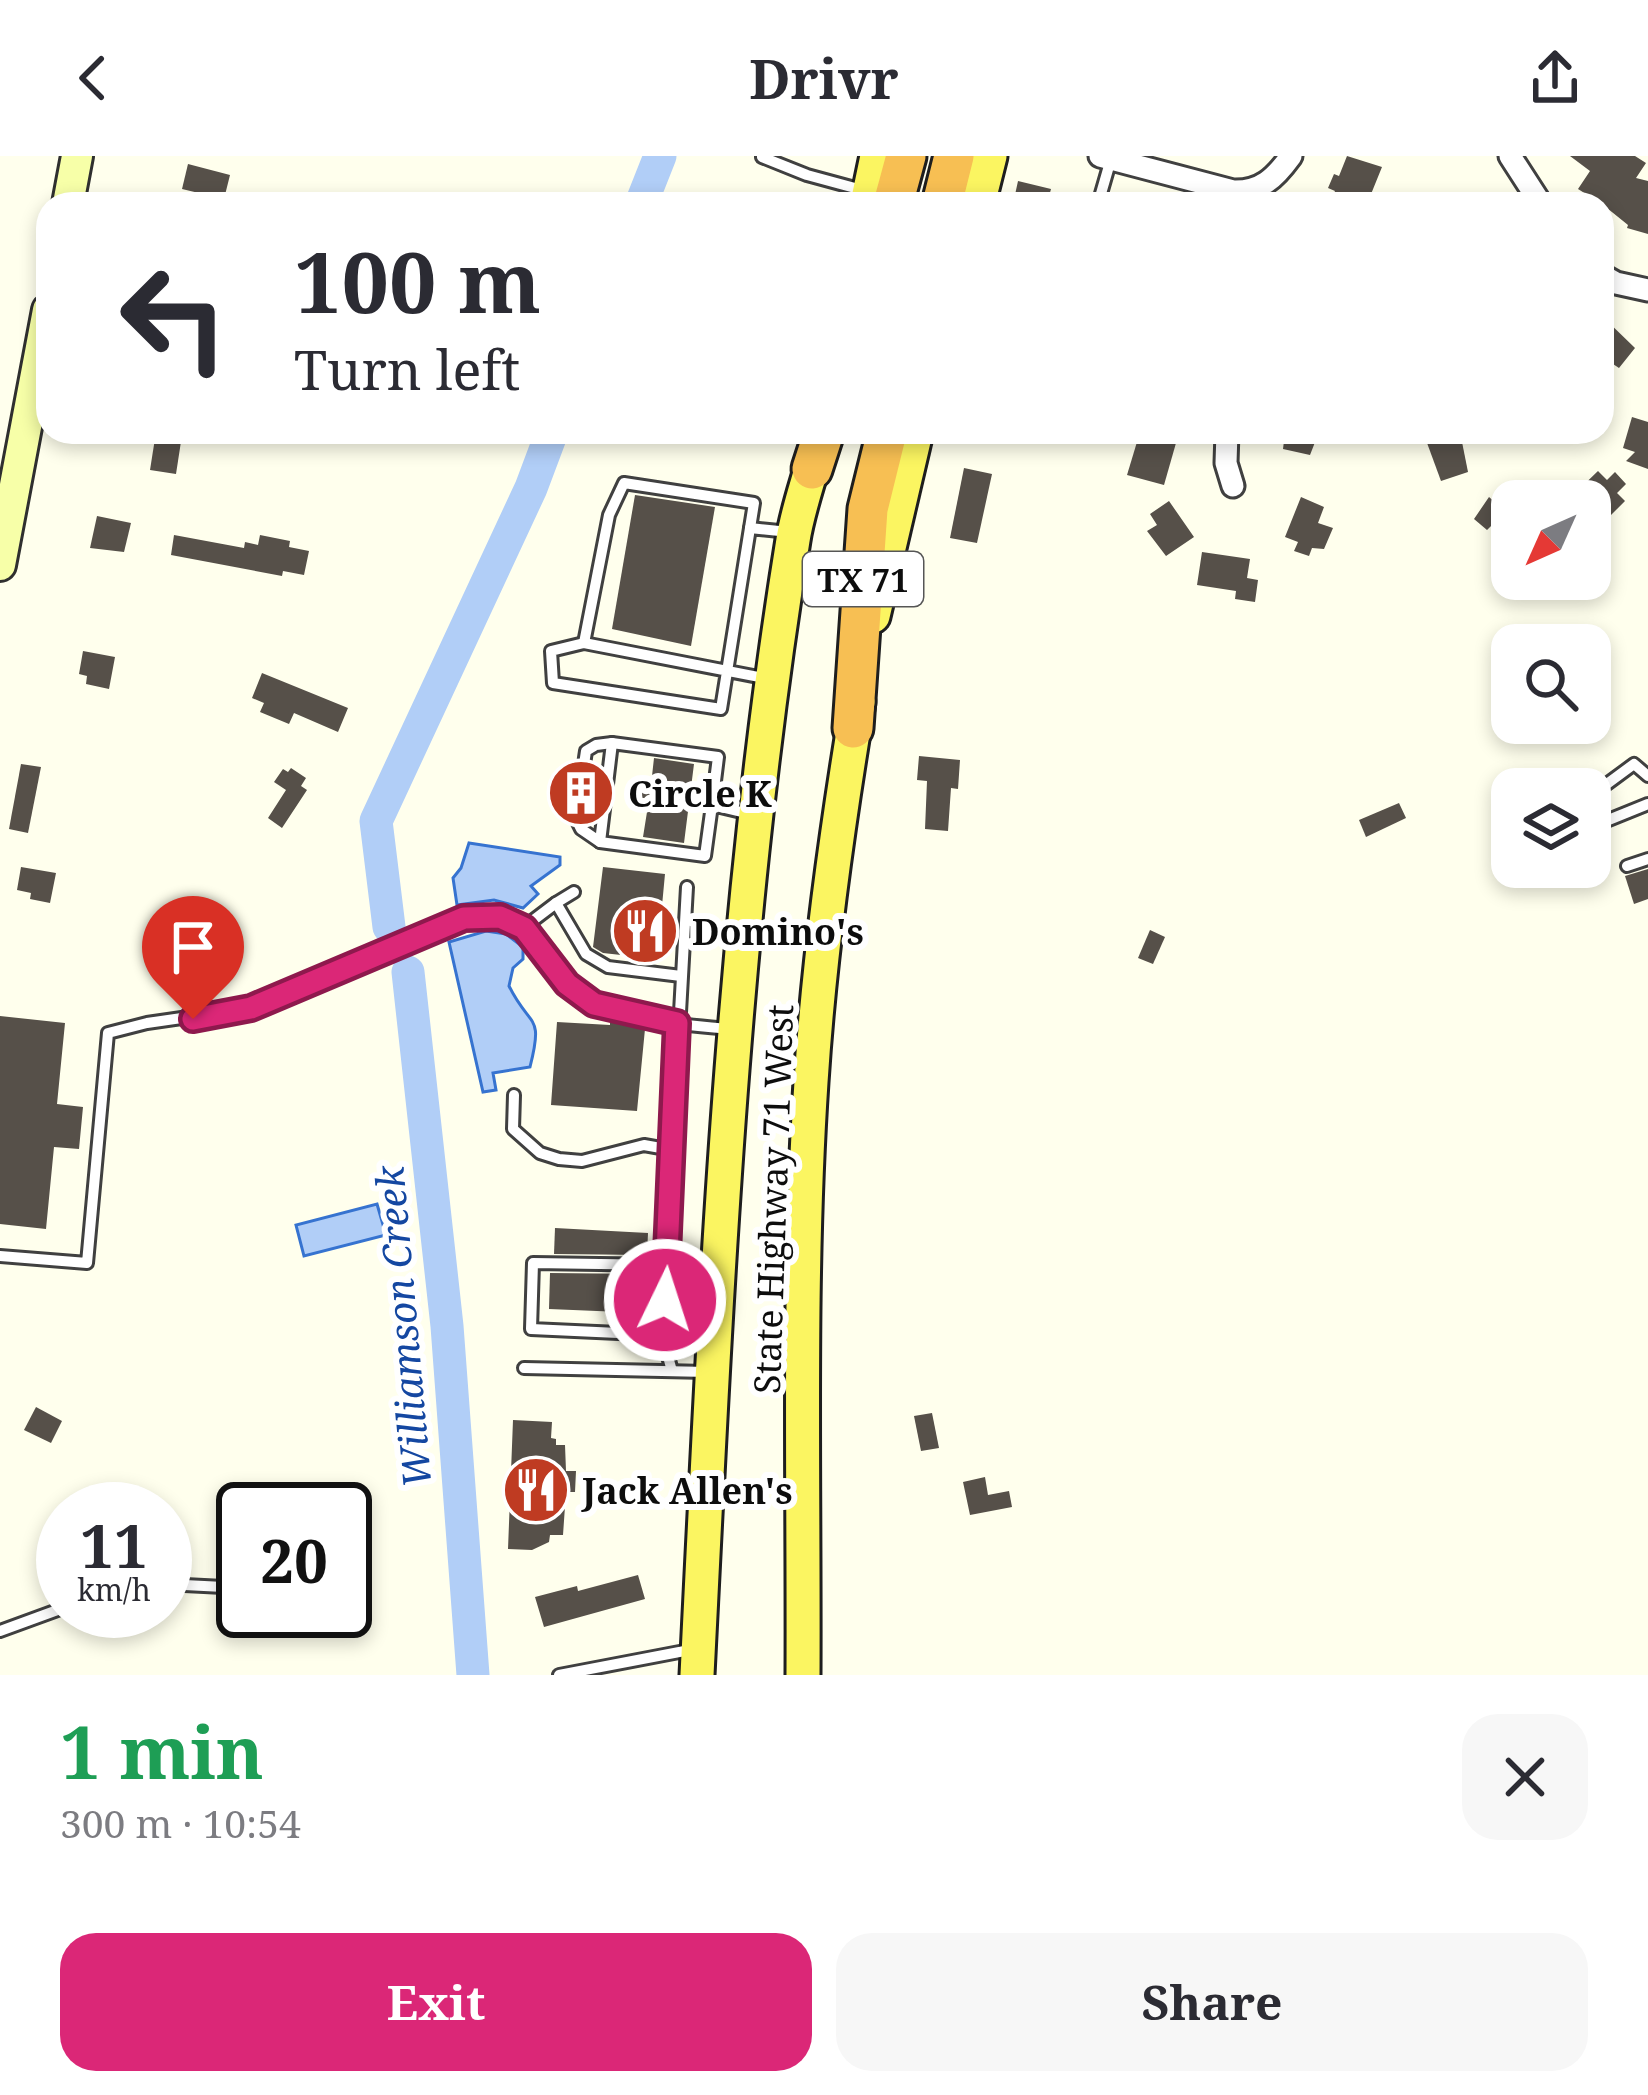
<!DOCTYPE html>
<html lang="en">
<head>
<meta charset="utf-8">
<style>
  body { margin:0; font-family:"Noto Serif",serif; background:#f7f7f7; color:#2b2b33; height:100vh; display:flex; flex-direction:column; font-size:45px; white-space:nowrap }
  * { box-sizing:border-box; margin:0 }
  p { font-size:39px; color:#7c7c81 }
  .icon { flex:none; width:66px; height:66px; fill:none; stroke:currentColor; stroke-width:2; stroke-linecap:round; stroke-linejoin:round }
  .map { position:relative; height:1519px; overflow:hidden }
  .details { display:flex; flex-direction:column; background:#fff; flex:1 }
  .details>* { flex:none }
  .banner { position:absolute; left:36px; top:36px; width:1578px; height:252px; border-radius:36px; box-shadow:0 6px 18px #0003; background:#fff; color:#2b2b33; overflow:hidden }
  .needle { width:78px; rotate:225deg }
  .fabs { position:absolute; left:1491px; top:324px; display:grid; gap:24px }
  .fabs a { display:grid; place-items:center; width:120px; height:120px; border-radius:24px; background:#fff; box-shadow:0 6px 18px #0003; font-size:60px }
  .speed { position:absolute; left:36px; top:1326px; display:flex; gap:24px; font-size:60px; font-weight:700; text-align:center }
  .speed>* { display:grid; place-content:center; width:156px; height:156px; border-radius:50%; background:#fff; box-shadow:0 6px 18px #0003; line-height:1 }
  .speed small { font-size:30px; font-weight:400 }
  .speed .limit { border:6px solid #111; border-radius:18px; background:#fff; color:#111 }
  .pin { position:absolute; display:grid; place-items:center; width:102px; height:102px; color:#fff; margin:-123px -51px; border-radius:50% 50% 50% 0; rotate:-45deg; box-shadow:0 0 12px #0007 }
  .pin .icon { rotate:45deg }
  .me { position:absolute; width:132px; margin:-66px; rotate:4deg; stroke-linejoin:round; filter:drop-shadow(0 0 9px #0008) }
  .turn { display:flex; align-items:center; gap:42px; height:252px; padding:0 60px; font-size:54px }
  .turn .icon { width:156px; height:156px; stroke-width:2.5 }
  .turn b { display:block; font-size:84px; line-height:102px }
  .round { display:grid; place-items:center; flex:none; width:126px; height:126px; border-radius:36px; background:#f7f7f7 }
  .summary { display:flex; align-items:center; justify-content:space-between; height:204px; padding:0 60px }
  h1 { font-size:72px; font-weight:700; line-height:90px; color:#1e9e55 }
  .primary-button { display:flex; gap:24px; margin-top:auto; padding:24px 60px }
  .primary-button a { flex:1; height:138px; border-radius:36px; background:#db2777; color:#fff; font-size:48px; font-weight:700; line-height:138px; text-align:center }
  .primary-button a+a { background:#f7f7f7; color:#2b2b33 }
  header { display:flex; justify-content:space-between; align-items:center; height:156px; padding:0 60px; background:#fff; font-size:54px; font-weight:700 }
  .map>svg:first-child { display:block }
  .water { fill:#b1cef7; stroke:#3673d0; stroke-width:3 }
  .lines { fill:none; stroke-linecap:round; stroke-linejoin:round }
  .river { stroke:#b1cef7; stroke-width:33 }
  .building { fill:#565049 }
  .lane-casing { stroke:#404040; stroke-width:16 }
  .street-casing { stroke:#404040; stroke-width:27 }
  .secondary-casing { stroke:#2f2f2f; stroke-width:36 }
  .primary-casing { stroke:#1e1e1e; stroke-width:39 }
  .highway-casing { stroke:#1e1e1e; stroke-width:45 }
  .lane { stroke:#fff; stroke-width:10 }
  .street { stroke:#fff; stroke-width:21 }
  .secondary { stroke:#f7ffa8; stroke-width:30 }
  .primary { stroke:#fbf561; stroke-width:33 }
  .highway { stroke:#f7bf53; stroke-width:39 }
  .route-casing { stroke:#8e194d; stroke-width:30 }
  .route { stroke:#db2777; stroke-width:21 }
  .labels { text-anchor:middle; dominant-baseline:central; stroke-width:12; stroke-linejoin:round; paint-order:stroke }
  .shield { fill:#fff; stroke:#565656; stroke-width:3 }
  .shield-label { font-size:33px; font-weight:bold; fill:#0d0d0d }
  .poi-label { font-size:36px; font-weight:bold; fill:#0d0d0d; stroke:#fff; text-anchor:start }
  .street-label { font-size:36px; fill:#0d0d0d; stroke:#fff }
  .water-label { font-size:39px; font-style:italic; fill:#1447a1; stroke:#fff }
</style>
</head>
<body>
<header><svg class="icon" aria-label="back" viewBox="0 0 24 24"><path d="M15 5l-7 7 7 7"/></svg>Drivr<svg class="icon" aria-label="share" viewBox="0 0 24 24"><path d="M12 15V3M7 8l5-5 5 5M5 13v7h14v-7"/></svg></header>
<div class="map">
<svg width="1648" height="1519" viewBox="0 0 1648 1519">
  <rect width="100%" height="100%" fill="#ffffed"/>
  <!-- water -->
  <g class="water">
    <path d="M469 687 560 701V709L531 730 538 738 523 752 494 744 457 749 453 722 461 712Z"/>
    <path d="M486 775 506 778 523 791V803L513 812 509 830C530 873 544 856 530 911L493 917 496 934 483 936 449 786Z"/>
    <path d="M377 1048 386 1079 304 1100 296 1069Z"/>
  </g>
  <g class="lines">
    <!-- river -->
    <g class="river">
      <path d="M641 48 660 0"/>
      <path d="M389 771 376 665 531 332 552 276"/>
      <path d="M408 816 447 1170 473 1519"/>
    </g>
  </g>
  <!-- building -->
  <g class="building">
    <path d="M1347 0 1382 11 1367 48H1329L1335 35 1328 32 1334 18 1339 20Z"/>
    <path d="M1570 0H1635L1646 7 1636 22 1648 25V78L1627 72 1628 69 1602 48 1578 33 1590 15Z"/>
    <path d="M188 8 230 19 224 43 182 33Z"/>
    <path d="M1018 25 1051 33 1047 48H1013Z"/>
    <path d="M1602 160 1635 192 1619 212 1610 206 1602 215Z"/>
    <path d="M1632 261 1648 266V313L1626 305 1635 296 1623 292Z"/>
    <path d="M156 276 182 279 176 318 150 314Z"/>
    <path d="M1140 276 1178 280 1164 329 1127 319Z"/>
    <path d="M1275 276H1319L1310 299 1283 293 1284 285 1275 283Z"/>
    <path d="M1423 276H1460L1468 316 1441 325Z"/>
    <path d="M964 312 992 318 977 387 950 382Z"/>
    <path d="M1598 315 1607 324 1615 316 1626 328 1617 337 1625 345 1590 380V345H1567Z"/>
    <path d="M635 339 715 351 691 490 612 473Z"/>
    <path d="M1301 341 1324 351 1318 367 1333 372 1324 393 1312 392 1309 400 1294 395 1298 386 1285 381Z"/>
    <path d="M1489 341 1504 354 1512 345V383L1494 367 1487 374 1474 363Z"/>
    <path d="M1169 345 1194 381 1166 400 1147 375 1157 369 1150 358Z"/>
    <path d="M97 360 131 367 124 396 90 392Z"/>
    <path d="M174 379 244 392 245 386 258 389 260 379 290 385 289 391 309 395 304 419 283 415 282 420 171 399Z"/>
    <path d="M1202 396 1250 403 1247 422 1258 424 1255 446 1235 443 1236 435 1197 429Z"/>
    <path d="M83 495 115 501 109 533 86 528 87 520 79 518Z"/>
    <path d="M262 517 348 552 338 576 294 557 289 568 260 556 264 547 252 542Z"/>
    <path d="M919 600 960 604 958 633 951 632 948 675 925 673 927 625 917 624Z"/>
    <path d="M654 602 694 608 684 687 643 681 647 656 637 655 641 628 651 629Z"/>
    <path d="M21 608 41 611 28 677 9 673Z"/>
    <path d="M291 612 306 622 301 630 307 634 282 672 268 662 286 634 274 626 283 613 288 616Z"/>
    <path d="M1399 647 1406 662 1366 681 1359 664Z"/>
    <path d="M21 711 56 717 50 747 30 743 31 737 17 734Z"/>
    <path d="M603 711 665 718 657 803 603 797 593 791Z"/>
    <path d="M1648 713V743L1634 748 1625 720Z"/>
    <path d="M1150 774 1165 781 1153 808 1138 802Z"/>
    <path d="M0 860 65 867 57 948 83 951 79 993 54 991 46 1073 0 1068Z"/>
    <path d="M610 865 645 873 637 955 551 949 557 866 610 869Z"/>
    <path d="M555 1072 648 1077 647 1099 554 1098Z"/>
    <path d="M550 1117 647 1118 645 1157 549 1153Z"/>
    <path d="M36 1251 62 1265 51 1287 24 1274Z"/>
    <path d="M932 1257 939 1292 921 1295 914 1260Z"/>
    <path d="M513 1264 552 1266 551 1282 556 1283V1289H565L566 1315H576L575 1336H566L563 1379H550L549 1386 532 1394 508 1393Z"/>
    <path d="M985 1321 988 1339 1009 1335 1012 1351 970 1359 963 1326Z"/>
    <path d="M638 1419 645 1443 544 1471 535 1441 577 1430 578 1435Z"/>
  </g>
  <g class="lines">
    <!-- lane casing -->
    <g class="lane-casing">
      <g id="lane">
        <path d="M762 1 807 19 866 35"/>
        <path d="M1098 48 1111 3"/>
        <path d="M584 487 609 359 624 327 754 347 750 372"/>
        <path d="M769 523 584 487 551 495 553 527 721 553 750 372 789 376"/>
        <path d="M1596 636 1634 608 1648 620"/>
        <path d="M712 649 718 601 612 587 600 686 705 700 712 649 754 659"/>
        <path d="M1606 665 1648 648"/>
        <path d="M600 686 581 673 576 663 586 595 596 589 612 587"/>
        <path d="M1627 710 1648 703"/>
        <path d="M556 747 574 736"/>
        <path d="M523 772 556 747 586 798 608 811 681 820"/>
        <path d="M514 939 513 973 540 997 559 1003 582 1005 644 989 672 994"/>
        <path d="M0 1100 87 1107 108 877 147 867 251 852 463 762C475 761 490 759 501 762 541 772 556 823 590 845 623 866 689 869 729 873"/>
        <path d="M662 1179 531 1173 533 1107 667 1109"/>
        <path d="M524 1212 708 1216"/>
        <path d="M672 1215 662 1179 687 731"/>
        <path d="M165 1428 243 1432"/>
        <path d="M0 1475 63 1452"/>
        <path d="M559 1519 695 1493"/>
      </g>
    </g>
    <!-- street casing -->
    <g class="street-casing">
      <g id="street">
        <path d="M1100 0 1233 35C1261 36 1275 22 1291 0"/>
        <path d="M1510 0 1541 48"/>
        <path d="M1602 119 1616 127 1648 134"/>
        <path d="M1227 276 1226 307 1233 330"/>
      </g>
    </g>
    <!-- secondary casing -->
    <g class="secondary-casing">
      <g id="secondary">
        <path d="M68 48 77 0"/>
        <path d="M0 409 48 154"/>
      </g>
    </g>
    <!-- primary casing -->
    <g class="primary-casing">
      <g id="primary">
        <path d="M867 48 877 0"/>
        <path d="M978 48 990 0"/>
        <path d="M873 460 916 276"/>
        <path d="M697 1519C716 1140 732 759 793 384 798 351 811 319 818 287"/>
        <path d="M803 1519C804 1322 798 1123 811 926 819 799 837 672 858 546"/>
      </g>
    </g>
    <!-- highway casing -->
    <g class="highway-casing">
      <g id="highway">
        <path d="M893 48 906 0"/>
        <path d="M942 48 954 0"/>
        <path d="M812 313 824 276"/>
        <path d="M853 572 868 353 887 276"/>
      </g>
    </g>
    <!-- lane -->
    <use href="#lane" class="lane"/>
    <!-- street -->
    <use href="#street" class="street"/>
    <!-- secondary -->
    <use href="#secondary" class="secondary"/>
    <!-- primary -->
    <use href="#primary" class="primary"/>
    <!-- highway -->
    <use href="#highway" class="highway"/>
  </g>
  <g class="lines">
    <!-- route casing -->
    <g class="route-casing">
      <path id="route" d="M193 863 251 852 464 762 500 761 524 772 567 828 594 848 677 867 665 1144"/>
    </g>
    <!-- route -->
    <use href="#route" class="route"/>
  </g>
  <!-- icons -->
  <defs>
    <g id="building-disc" transform="scale(3.45)"><circle r="9.5" fill="#bf3b22" stroke="#fff"/><path d="M-4-6H4V6H1V3H-1V6H-4ZM-2.5-4.3h1.7v1.8h-1.7ZM.8-4.3h1.7v1.8H.8ZM-2.5-1h1.7V.8h-1.7ZM.8-1h1.7V.8H.8Z" fill="#fff"/></g>
    <g id="restaurant-disc" transform="scale(3.45)"><circle r="9.5" fill="#bf3b22" stroke="#fff"/><path d="M-5-6h1v4h1v-4h1v4h1v-4h1v5L-1.5 .5V6h-2V.5L-5-1ZM5-6V6H3V1.5H1.5Q1.5-4 5-6Z" fill="#fff"/></g>
  </defs>
  <g fill-rule="evenodd">
    <use href="#building-disc" x="581" y="637"/>
    <use href="#restaurant-disc" x="645" y="775"/>
    <use href="#restaurant-disc" x="536" y="1334"/>
  </g>
  <g class="labels">
    <!-- shield labels -->
    <rect class="shield" x="803" y="396" width="120" height="54" rx="9"/>
    <g class="shield-label">
      <text x="863" y="423">TX 71</text>
    </g>
    <!-- poi labels -->
    <g class="poi-label">
      <text x="628" y="637">Circle K</text>
      <text x="692" y="775">Domino's</text>
      <text x="582" y="1334">Jack Allen's</text>
    </g>
    <!-- street labels -->
    <g class="street-label">
      <text transform="translate(773 1043) rotate(-88)">State Highway 71 West</text>
    </g>
    <!-- water labels -->
    <g class="water-label">
      <text transform="translate(402 1171) rotate(-95)">Williamson Creek</text>
    </g>
  </g>
</svg>
<div class="fabs">
<a><svg class="needle" viewBox="-14 -14 28 28"><path d="M0-13l5 13h-10z" fill="#e53935"/><path d="M0 13l5-13h-10z" fill="#7c7c81"/></svg></a>
<a><svg class="icon" aria-label="search" viewBox="0 0 24 24"><circle cx="10" cy="10" r="6"/><path d="M15 15l6 6"/></svg></a>
<a><svg class="icon" aria-label="layers" viewBox="0 0 24 24"><path d="M12 4l9 5-9 5-9-5zM3 14l9 5 9-5"/></svg></a>
</div>
<div class="speed"><div>11<small>km/h</small></div><div class="limit">20</div></div>
<div class="pin" style="left:193px;top:863px;background:#d93025"><svg class="icon" aria-label="arrive" viewBox="0 0 24 24"><path d="M6 21V4h12l-3 4 3 4H6"/></svg></div>
<svg class="me" style="left:665px;top:1144px" viewBox="-20 -20 40 40"><circle r="17" fill="#db2777" stroke="#fff" stroke-width="3"/><path d="M0-11L8 9 0 5-8 9z" fill="#fff"/></svg>
<div class="banner">
<div class="turn"><svg class="icon" aria-label="left" viewBox="0 0 24 24"><path d="M17 20v-9H6M10 6l-5 5 5 5"/></svg><div><b>100 m</b>Turn left</div></div>
</div>
</div>
<section class="details">
<div class="summary"><div><h1>1 min</h1><p>300 m · 10:54</p></div><a class="round"><svg class="icon" aria-label="close" viewBox="0 0 24 24"><path d="M6 6l12 12M18 6L6 18"/></svg></a></div>
<div class="primary-button"><a>Exit</a><a>Share</a></div>
</section>
</body>
</html>
